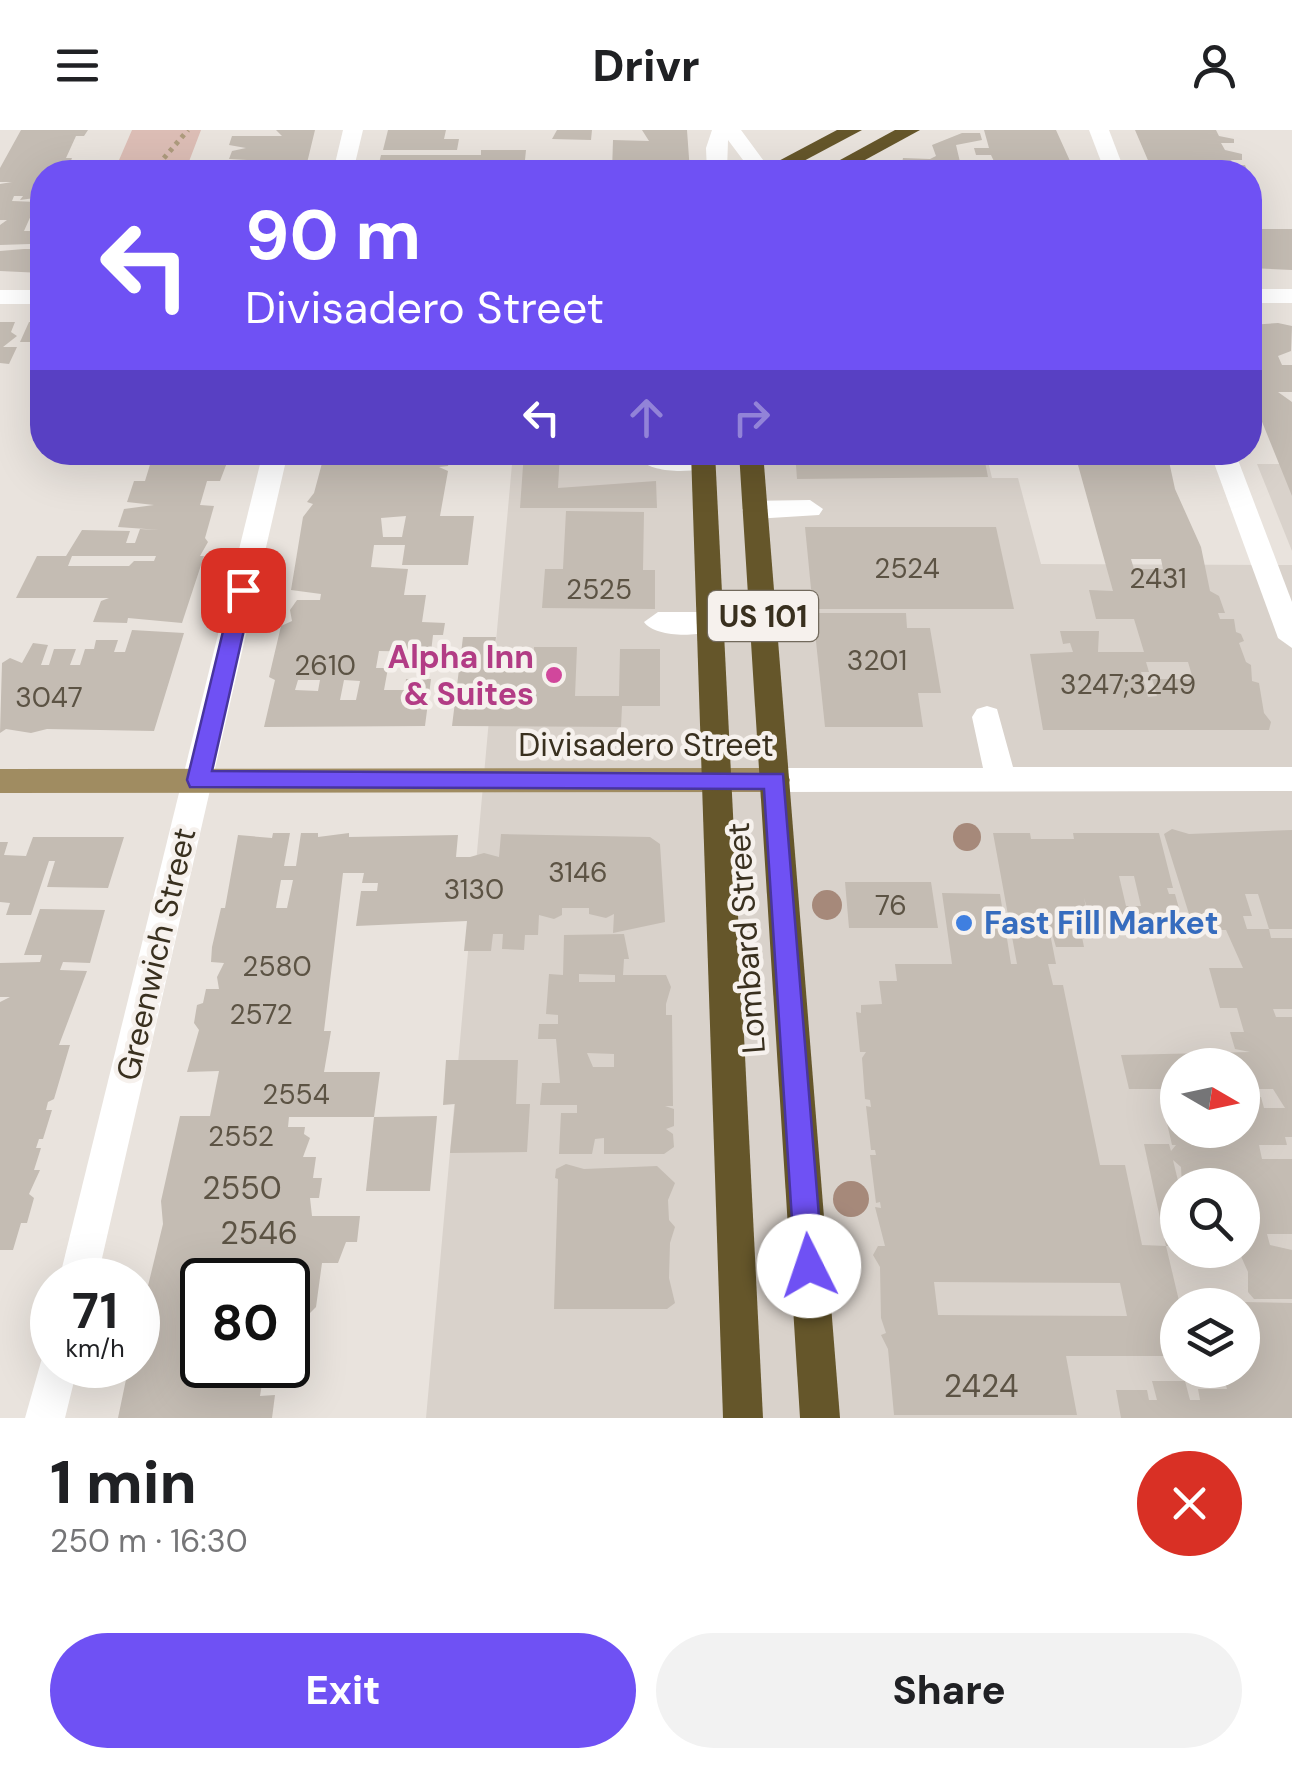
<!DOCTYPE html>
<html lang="en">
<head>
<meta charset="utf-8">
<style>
  body { margin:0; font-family:"DM Sans",sans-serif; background:#f2f2f2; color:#202124; height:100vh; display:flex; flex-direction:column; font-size:38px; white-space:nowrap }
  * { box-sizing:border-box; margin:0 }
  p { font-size:32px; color:#757577 }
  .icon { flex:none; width:55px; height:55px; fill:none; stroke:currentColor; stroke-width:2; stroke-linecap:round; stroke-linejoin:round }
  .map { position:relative; height:1288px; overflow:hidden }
  .details { display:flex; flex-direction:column; background:#fff; flex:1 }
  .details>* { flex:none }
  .guide { position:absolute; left:30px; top:30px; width:1232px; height:305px; border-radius:40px; box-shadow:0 10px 40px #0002; background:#6f51f4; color:#fff; overflow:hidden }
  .needle { width:65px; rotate:99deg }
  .controls { position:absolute; left:1160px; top:918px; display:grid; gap:20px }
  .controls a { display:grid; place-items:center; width:100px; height:100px; border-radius:50%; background:#fff; box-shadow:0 10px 40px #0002; font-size:50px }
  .speed { position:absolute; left:30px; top:1128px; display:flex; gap:20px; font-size:50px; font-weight:700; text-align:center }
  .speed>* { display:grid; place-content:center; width:130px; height:130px; border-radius:50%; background:#fff; box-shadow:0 10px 40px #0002; line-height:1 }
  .speed small { font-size:25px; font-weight:400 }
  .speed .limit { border:5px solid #111; border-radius:15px; background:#fff; color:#111 }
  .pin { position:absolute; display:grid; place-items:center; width:85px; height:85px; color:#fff; margin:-42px; border-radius:20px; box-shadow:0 5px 15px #0006 }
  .me { position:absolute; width:110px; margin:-55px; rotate:356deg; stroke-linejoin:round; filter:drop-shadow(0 0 8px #0008) }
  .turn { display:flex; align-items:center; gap:35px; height:210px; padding:0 50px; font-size:45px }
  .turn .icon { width:130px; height:130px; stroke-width:2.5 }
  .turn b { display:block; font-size:70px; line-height:85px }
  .lanes { display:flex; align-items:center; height:95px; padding:0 50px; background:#0003; justify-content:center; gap:50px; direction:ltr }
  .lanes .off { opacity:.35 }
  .round { display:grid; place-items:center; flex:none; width:105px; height:105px; border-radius:52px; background:#f2f2f2 }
  .summary { display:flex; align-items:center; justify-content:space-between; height:170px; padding:0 50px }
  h1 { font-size:60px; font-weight:800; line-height:75px }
  .button { display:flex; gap:20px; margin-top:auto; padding:20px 50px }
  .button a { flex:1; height:115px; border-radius:60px; background:#6f51f4; color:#fff; font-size:40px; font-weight:800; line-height:115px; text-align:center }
  .button a+a { background:#f2f2f2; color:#202124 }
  header { display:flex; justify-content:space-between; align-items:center; height:130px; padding:0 50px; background:#fff; font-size:45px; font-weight:800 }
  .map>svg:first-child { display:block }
  .built { fill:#d9d2cb; fill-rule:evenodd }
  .green { fill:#dcbdb5 }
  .building { fill:#c4bcb3; fill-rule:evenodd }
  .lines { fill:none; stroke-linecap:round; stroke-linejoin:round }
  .path { stroke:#ae9b7d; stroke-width:5; stroke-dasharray:4 5; stroke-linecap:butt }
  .minor { fill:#fff; fill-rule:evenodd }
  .major { fill:#a08c61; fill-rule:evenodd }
  .highway { fill:#65562a; fill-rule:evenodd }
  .tree { fill:#a6897a }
  .route { fill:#6f51f4; stroke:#48359f; stroke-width:2.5 }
  .hotel-dot { fill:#d1479c; stroke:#f6f1ed; stroke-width:4 }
  .shop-dot { fill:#3f7fe0; stroke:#f6f1ed; stroke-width:4 }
  .labels { text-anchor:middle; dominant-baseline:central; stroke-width:9; stroke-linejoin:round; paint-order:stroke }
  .number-label { font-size:28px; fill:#5c5344 }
  .shield { fill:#f6f1ed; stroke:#726a5d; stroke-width:2.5 }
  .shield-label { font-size:30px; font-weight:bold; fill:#39301f }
  .hotel-label { font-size:32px; font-weight:bold; fill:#b23c85; stroke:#f6f1ed; text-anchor:end }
  .street-label { font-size:32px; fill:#39301f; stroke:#f6f1ed }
  .shop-label { font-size:32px; font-weight:bold; fill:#366cbe; stroke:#f6f1ed; text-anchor:start }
  .near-number-label { font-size:32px; fill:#5c5344 }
</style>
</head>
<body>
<header><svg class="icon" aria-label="menu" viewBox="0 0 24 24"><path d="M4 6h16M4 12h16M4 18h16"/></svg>Drivr<svg class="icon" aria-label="person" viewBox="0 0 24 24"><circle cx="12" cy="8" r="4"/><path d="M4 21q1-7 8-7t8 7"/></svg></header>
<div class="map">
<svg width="1292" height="1288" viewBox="0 0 1292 1288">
  <rect width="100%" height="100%" fill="#e9e3dd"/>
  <!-- built -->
  <g class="built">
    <path d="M513 323H986L992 348H1018L1041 434 1292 435V1288H426ZM1178 935H1242V1000H1178ZM1178 1055H1242V1120H1178ZM1178 1175H1242V1240H1178Z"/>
    <path d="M1257 334H1292V421Z"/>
  </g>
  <!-- green -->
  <path class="green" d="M132 0H201L185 42H149V38L116 37Z"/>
  <!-- building -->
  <g class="building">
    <path d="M21 0H88L84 6H76L66 28H72L69 36 42 42V67L20 70 23 66H14L12 71 37 72 24 101H36L30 114 0 115V95L7 90H0V54L12 52H0V38Z"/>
    <path d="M276 0H315L307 33 229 29 232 21 246 18 229 15 232 6H282Z"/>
    <path d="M388 0H446L444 9H459L457 20H383Z"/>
    <path d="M557 0H592L591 10 552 9Z"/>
    <path d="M642 0H687L690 42H612L613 10 649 11Z"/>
    <path d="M984 0H1056L1075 42H999L991 25H976L974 18H989Z"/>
    <path d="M1135 0H1216L1219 6 1234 9V13H1221L1225 20 1242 24V30H1231L1234 35H1245L1248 42H1153Z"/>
    <path d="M962 3H980L982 10 956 15 960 32H956L962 42H879L891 40 890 35 902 33 903 28 930 29 936 26 932 15Z"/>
    <path d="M481 20H526L524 40 377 42 381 25H481Z"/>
    <path d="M236 34H300L298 42H233Z"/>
    <path d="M1250 99H1292V140L1250 138Z"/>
    <path d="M24 119H42V143L0 141V121Z"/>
    <path d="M0 192H15L11 202 17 206 3 217H17L9 234 0 233Z"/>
    <path d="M29 192H42V212H20Z"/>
    <path d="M1278 193 1292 196 1291 221 1278 226 1282 235H1292V262H1278L1292 272V366L1250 262V195Z"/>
    <path d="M173 322H231L220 351H207L200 375 214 376 205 408 208 412 200 426H204L182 493 128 488 127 493 93 492 101 471 109 468H16L37 426H66L82 400 130 401 126 413H135L140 399 160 400 118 397 124 379 154 375 127 372 134 351H145L152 328 171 329ZM72 426H156L154 431H134L129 436H68Z"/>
    <path d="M325 322H451L448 336 439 337 448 341 440 386H474L468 435H402L405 415H374L371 437 408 439 404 465H426L422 492 445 493 443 505H433L431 522 379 521 376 538H388L384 560H405L406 549H431L425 596 264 597 275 550 269 547 281 496 292 491 290 480 297 470H320L321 464 291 460 303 387 313 374 307 372 314 363ZM406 386 402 407H383L381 388ZM298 550H320L318 561 295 560ZM344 550 360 551 356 570H340Z"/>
    <path d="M524 322H560L558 358 656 351 657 378H520Z"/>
    <path d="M795 322H983L988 347 797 349Z"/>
    <path d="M1030 322H1084L1088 335H1114L1110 322H1167L1175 359 1201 417 1210 461 1219 466 1225 483H1218L1220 489H1234L1236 502 1241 504 1244 511 1239 513 1246 532 1251 535 1252 551 1259 553 1264 583 1271 592 1269 600H1043L1030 524 1073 522 1070 513 1063 514 1060 501H1099L1098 522H1144L1134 489H1096L1089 460 1113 461 1078 335H1034L1029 330ZM1131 429H1161L1163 439H1134ZM1146 532H1188L1193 549H1152L1157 566 1148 567 1141 542H1149Z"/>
    <path d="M566 381 644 382 643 440H655V479L542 478 545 439H563Z"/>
    <path d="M805 397H996L1014 479H813Z"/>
    <path d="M813 483H906L907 498H930L941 563H918L923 597H825Z"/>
    <path d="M132 500 184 503 154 601 47 599 31 603 6 599 0 603 2 533 10 528 22 533 33 513 48 515 41 535H49L54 519H76L70 535H80L85 519H94L96 510H118L114 522H125Z"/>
    <path d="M463 507H496L494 524 534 525V517H577L575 566H619L620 519H660V576H622L621 597 452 596Z"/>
    <path d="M1172 699 1189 704 1292 700V799H1269L1258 764H1245L1252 786H1243L1247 799H1269L1271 808H1292V879H1273L1276 887H1292V1007H1285L1287 1015H1259L1262 1029H1292V1104H1267L1270 1115 1292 1120V1169H1254L1248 1162V1142L1240 1124 1242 1055H1182L1181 1037 1173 1030 1179 1055 1178 1116H1166L1180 1175 1178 1226H1066L1077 1285H894L888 1219 881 1205 886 1203 881 1188 880 1137 873 1125 878 1116H885L875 1077 881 1078 880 1072 876 1073 870 1025H876L875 1020H871L866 976 871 977 870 970 865 969 862 928 866 922H860L856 882 861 883V875L882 874 879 851H897L895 834H952L942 763 1000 764 1011 834H1017L993 703H1030L1031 709H1074L1073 703H1159L1173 758H1167L1169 764H1175L1186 804H1095L1084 768 1088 786 1078 787 1084 817H1056L1046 783 1056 834H1048L1053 855H1063L1100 1035H1125L1142 1115 1166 1116 1144 1014H1169L1171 1021 1176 1015H1172L1161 967H1178V1000H1242V967H1261L1264 978H1285L1273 959H1242V935H1178V959H1129L1121 925 1250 922 1235 919 1230 902H1244L1237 878H1220L1209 838H1243L1226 800H1194L1164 704ZM1119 746H1134L1141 776H1126ZM934 1152 1120 1153 1127 1186 938 1185Z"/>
    <path d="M273 703H290L284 736H296L301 703H318V707L349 703V707L458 705 456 727H470L484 723 499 727 501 704 650 707 660 714 665 792 613 803 614 784 606 788 589 784V778H562V785L554 789 539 785 538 805H525L524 820 502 819 503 804H493L491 821H464L467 791 356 796 361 761H377L378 753H362L364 743H343L324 901H331L324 942H380L374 987H289L288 997H305L304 1004 310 1008 303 1027H316L313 1048H322L319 1068H310L312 1086H360L357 1112H346L338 1133H322L316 1177 308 1185H288V1150H202V1235H265L260 1266 275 1265 272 1288H118L129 1235H138V1197L163 1094 161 1071 180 986H210L219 941 187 942 199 900 194 893 197 875 203 873 206 859H219L217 847 224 833 211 832 212 817 221 778H225L238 705 272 708ZM281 750H293L287 778H276Z"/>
    <path d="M33 707H124L108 758 47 757 55 731H49L31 785H6L10 773 0 772V712H8L4 725 26 726Z"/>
    <path d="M845 752H931L938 798H849Z"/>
    <path d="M40 779 105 780 90 833 63 832 60 840 87 841 59 915H70L54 969 48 972 46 980H52L43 1009H39L36 1018H41L34 1040H40L29 1064 34 1068 27 1093H21L13 1120H0V872L10 867H0V833L40 832 42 825H24Z"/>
    <path d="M624 804 629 829H624L623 845H666L671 857 666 874V885H672L673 976H665L674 979V996L666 999 673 1004 674 1017 664 1024H604V1008L595 1009 592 1024H559L561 983H577V975H540L542 953H560L556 909H538L539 894H558V885L546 884 549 844 563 845 564 805ZM579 844 615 845V852H579ZM587 923 614 924V937H593Z"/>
    <path d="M446 930H518L516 974H530L527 1022 450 1023 455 974 443 975Z"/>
    <path d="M437 986 430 1061H366L374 987Z"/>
    <path d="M566 1034 584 1039 657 1036 675 1053 668 1070 669 1090 675 1097 670 1113 669 1148 675 1173 667 1179H554L558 1049 555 1048 556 1039Z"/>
    <path d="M1242 1172 1292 1173V1288H1121L1116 1260H1147L1149 1270H1157L1152 1251H1185L1190 1270H1200L1198 1259H1227L1222 1240H1242Z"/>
  </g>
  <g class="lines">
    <!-- path -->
    <path class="path" d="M158 35 188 0"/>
    <!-- minor -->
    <g class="minor">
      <path d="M343 0H363L353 42H333Z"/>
      <path d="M712 0H741L772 42H752L728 10 727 42H707L706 18Z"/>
      <path d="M1089 0H1109L1125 42H1105Z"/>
      <rect x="1250" y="159" width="42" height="14"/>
      <rect x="0" y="160" width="42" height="14"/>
      <path d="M263 322H288L97 1150H59Z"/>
      <path d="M650 322 704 323 716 331C705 345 652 344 641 330Z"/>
      <path d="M1210 322H1235L1292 472V518L1278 508Z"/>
      <path d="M810 370 823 379 819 385 755 389 742 380 755 371Z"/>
      <path d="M658 482H710L724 492C713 509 655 509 644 492Z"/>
      <path d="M987 576 997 579 1013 637H1292V661L775 662 764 659 760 650 764 641 775 638H983L972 587 977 579Z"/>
      <path d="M52 1217V1235H78L65 1288H25L44 1221Z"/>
    </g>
    <!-- major -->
    <path class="major" d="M775 638 786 641 790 650 786 659 775 662 0 663V639Z"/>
    <!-- highway -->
    <g class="highway">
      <path d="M837 0H862L783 42H758Z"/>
      <path d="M895 0H920L843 42H818Z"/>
      <path d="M691 322H715L763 1288H723Z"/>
      <path d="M739 322H763L840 1288H800Z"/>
    </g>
  </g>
  <!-- trees -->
  <g class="tree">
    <circle cx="967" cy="707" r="14"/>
    <circle cx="827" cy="775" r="15"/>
    <circle cx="851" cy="1069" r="18"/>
  </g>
  <!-- route -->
  <path class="route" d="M243 453 253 460 212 641 783 644 823 1136 819 1146 809 1151 799 1146 795 1136 764 659 190 657 187 650 233 460Z"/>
  <!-- markers -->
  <circle class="hotel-dot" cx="554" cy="545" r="10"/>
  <circle class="shop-dot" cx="964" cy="793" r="10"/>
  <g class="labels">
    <!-- number labels -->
    <g class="number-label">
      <text x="907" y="438">2524</text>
      <text x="1158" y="448">2431</text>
      <text x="599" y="459">2525</text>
      <text x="877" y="530">3201</text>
      <text x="325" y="535">2610</text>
      <text x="1128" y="554">3247;3249</text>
      <text x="49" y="567">3047</text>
      <text x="578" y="742">3146</text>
      <text x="474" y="759">3130</text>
      <text x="891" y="775">76</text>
      <text x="277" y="836">2580</text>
      <text x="261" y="884">2572</text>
      <text x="296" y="964">2554</text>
      <text x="241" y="1006">2552</text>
    </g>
    <!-- shield labels -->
    <rect class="shield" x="708" y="461" width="110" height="50" rx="8"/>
    <g class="shield-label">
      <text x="763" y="486">US 101</text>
    </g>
    <!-- hotel labels -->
    <g class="hotel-label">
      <text x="534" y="527">Alpha Inn<tspan x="534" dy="37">&amp; Suites</tspan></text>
    </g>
    <!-- street labels -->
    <g class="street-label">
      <text x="646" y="615">Divisadero Street</text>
      <text transform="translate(746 808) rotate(-94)">Lombard Street</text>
      <text transform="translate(156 824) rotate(-77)">Greenwich Street</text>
    </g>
    <!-- shop labels -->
    <g class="shop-label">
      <text x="984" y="793">Fast Fill Market</text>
    </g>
    <!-- near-number labels -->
    <g class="near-number-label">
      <text x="242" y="1058">2550</text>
      <text x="259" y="1103">2546</text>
      <text x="981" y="1256">2424</text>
    </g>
  </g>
</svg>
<div class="controls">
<a><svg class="needle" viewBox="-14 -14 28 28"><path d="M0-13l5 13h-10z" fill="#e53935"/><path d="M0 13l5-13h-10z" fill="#757577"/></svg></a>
<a><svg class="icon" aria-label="search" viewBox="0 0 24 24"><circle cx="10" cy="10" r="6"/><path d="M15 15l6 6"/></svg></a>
<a><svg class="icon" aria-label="layers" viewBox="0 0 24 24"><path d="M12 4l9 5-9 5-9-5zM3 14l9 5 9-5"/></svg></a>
</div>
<div class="speed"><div>71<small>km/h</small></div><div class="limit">80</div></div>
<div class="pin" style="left:243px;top:460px;background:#d93025"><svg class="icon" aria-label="arrive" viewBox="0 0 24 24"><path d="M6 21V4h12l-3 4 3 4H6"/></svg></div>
<svg class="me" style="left:809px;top:1136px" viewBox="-20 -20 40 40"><circle r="19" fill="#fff"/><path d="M0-13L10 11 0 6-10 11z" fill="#6f51f4"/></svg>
<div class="guide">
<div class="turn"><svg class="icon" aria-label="left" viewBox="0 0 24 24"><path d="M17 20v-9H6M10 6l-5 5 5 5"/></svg><div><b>90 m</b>Divisadero Street</div></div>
<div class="lanes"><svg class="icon" aria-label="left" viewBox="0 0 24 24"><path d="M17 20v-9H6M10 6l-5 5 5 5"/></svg><svg class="icon off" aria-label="ahead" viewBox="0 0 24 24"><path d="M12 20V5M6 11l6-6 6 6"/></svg><svg class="icon off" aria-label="right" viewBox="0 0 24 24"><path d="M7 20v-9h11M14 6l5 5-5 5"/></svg></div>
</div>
</div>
<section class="details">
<div class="summary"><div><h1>1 min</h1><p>250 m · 16:30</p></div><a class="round" style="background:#d93025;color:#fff"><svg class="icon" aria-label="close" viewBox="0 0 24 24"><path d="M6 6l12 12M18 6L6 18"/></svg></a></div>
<div class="button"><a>Exit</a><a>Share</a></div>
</section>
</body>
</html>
